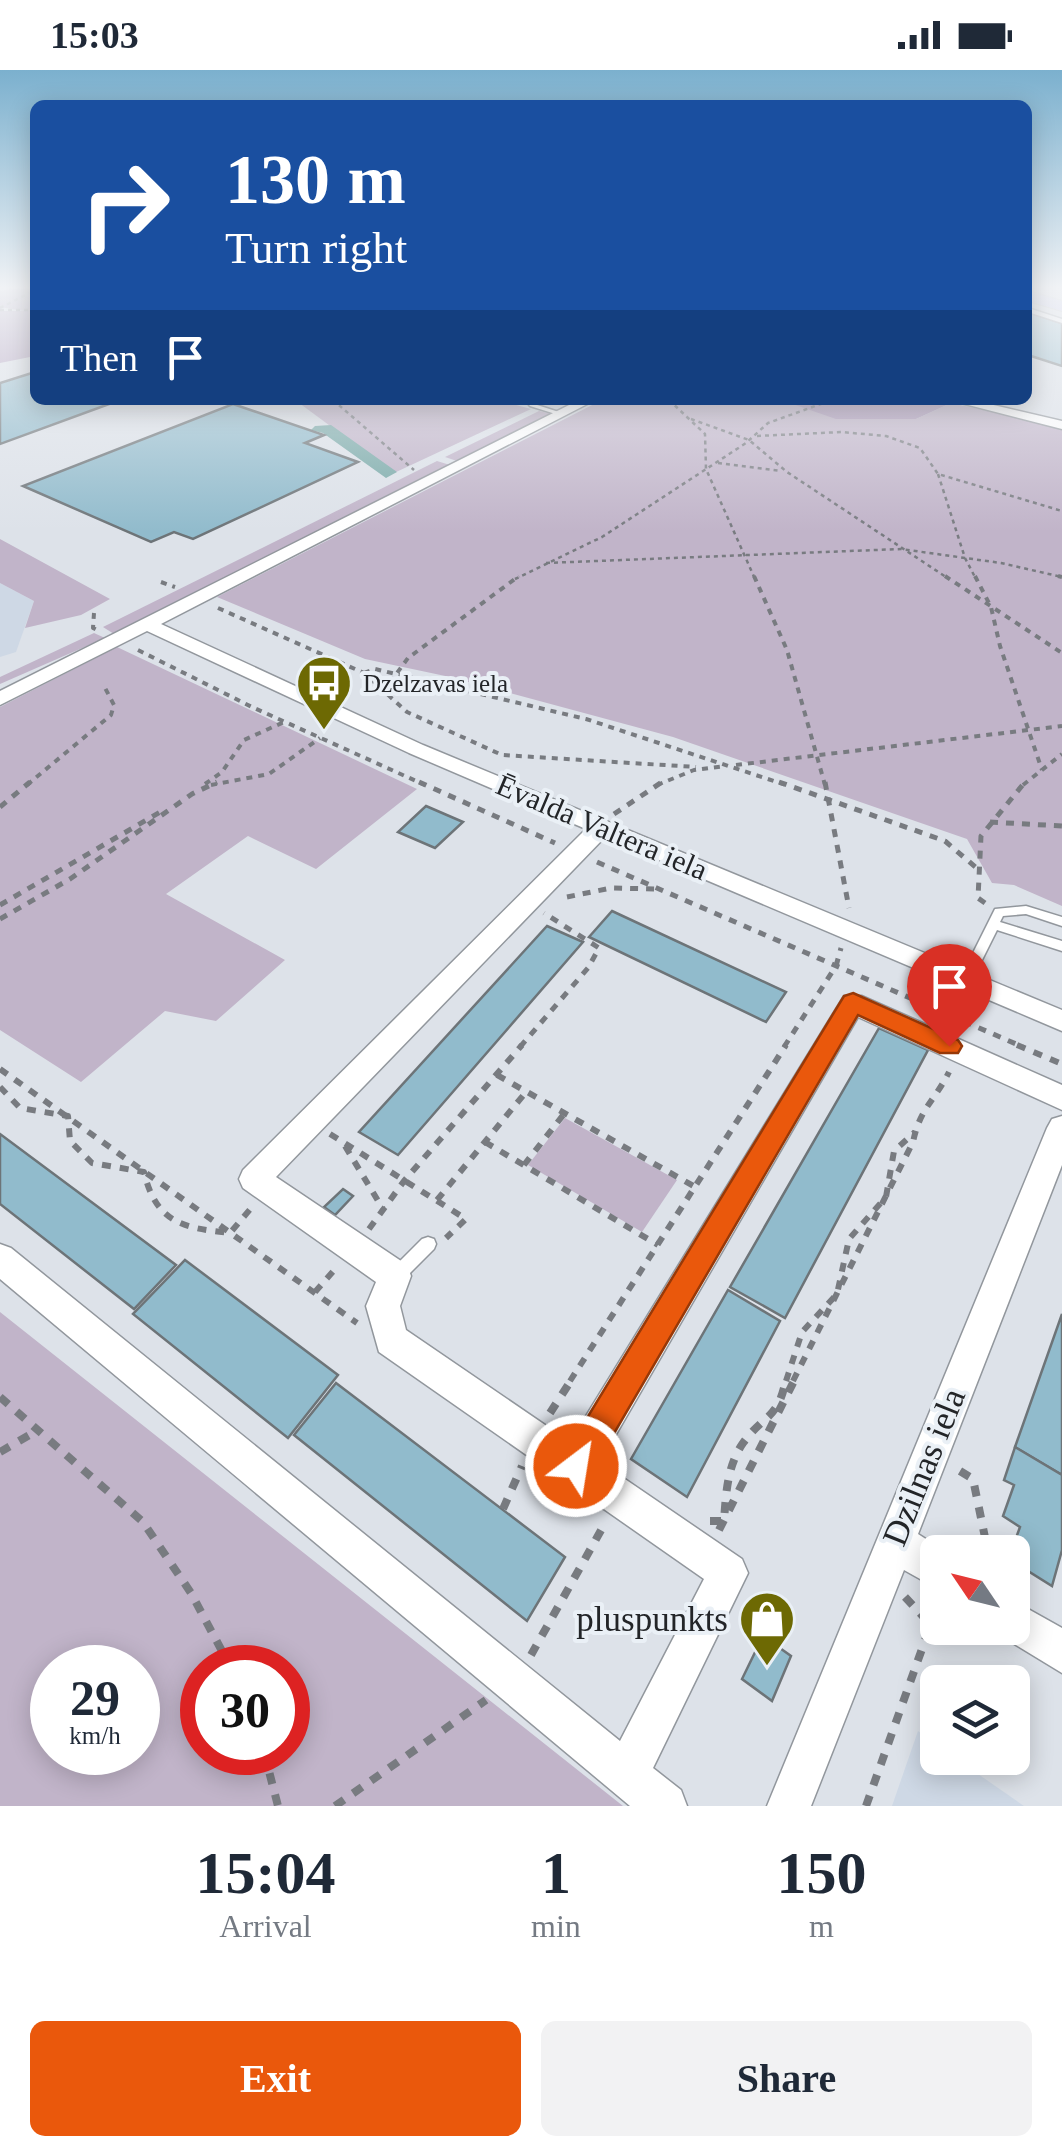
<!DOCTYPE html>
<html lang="en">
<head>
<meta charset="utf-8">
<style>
  body { margin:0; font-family:"Times New Roman",serif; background:#f2f2f3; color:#1f2937; height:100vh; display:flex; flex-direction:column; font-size:38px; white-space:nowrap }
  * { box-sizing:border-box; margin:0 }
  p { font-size:32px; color:#747a83 }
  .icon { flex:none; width:55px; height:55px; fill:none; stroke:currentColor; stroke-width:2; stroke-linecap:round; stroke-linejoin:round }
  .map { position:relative; height:1736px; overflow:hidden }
  .panel { display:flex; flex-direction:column; background:#fff; flex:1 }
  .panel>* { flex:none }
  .guide { position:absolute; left:30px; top:30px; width:1002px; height:305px; border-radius:15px; box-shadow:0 5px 25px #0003; background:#1a4fa0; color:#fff; overflow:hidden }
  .needle { width:65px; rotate:305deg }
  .buttons { position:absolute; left:920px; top:1465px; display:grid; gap:20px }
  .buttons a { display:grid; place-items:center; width:110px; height:110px; border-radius:15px; background:#fff; box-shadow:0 5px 25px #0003; font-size:50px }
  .speed { position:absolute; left:30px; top:1575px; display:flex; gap:20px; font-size:50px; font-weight:700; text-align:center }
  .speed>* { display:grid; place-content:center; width:130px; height:130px; border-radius:50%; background:#fff; box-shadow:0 5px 25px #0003; line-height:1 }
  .speed small { font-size:25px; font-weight:400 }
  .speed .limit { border:15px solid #d22; background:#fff; color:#111 }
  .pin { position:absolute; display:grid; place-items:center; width:85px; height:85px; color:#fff; margin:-102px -42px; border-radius:50% 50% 50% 0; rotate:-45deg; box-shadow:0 0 10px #0007 }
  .pin .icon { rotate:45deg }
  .me { position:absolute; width:110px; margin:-55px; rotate:31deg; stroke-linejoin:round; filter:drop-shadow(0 0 8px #0008) }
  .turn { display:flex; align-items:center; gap:35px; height:210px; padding:0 30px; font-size:45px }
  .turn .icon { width:130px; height:130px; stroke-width:2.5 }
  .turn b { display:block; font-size:70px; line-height:85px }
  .then { display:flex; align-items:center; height:95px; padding:0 30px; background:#0003; gap:20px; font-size:38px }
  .eta { display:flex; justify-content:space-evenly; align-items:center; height:170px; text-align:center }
  .eta b { font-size:60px; font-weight:700; line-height:70px }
  .cta { display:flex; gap:20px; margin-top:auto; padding:20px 30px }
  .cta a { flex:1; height:115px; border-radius:15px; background:#ea580c; color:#fff; font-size:40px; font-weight:700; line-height:115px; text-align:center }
  .cta a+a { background:#f2f2f3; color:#1f2937 }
  .status { display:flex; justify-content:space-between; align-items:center; height:70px; padding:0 50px; background:#fff; direction:ltr }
  .status svg { height:28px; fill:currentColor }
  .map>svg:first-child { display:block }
  .built { fill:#ced8e5 }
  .green { fill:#c1b4c9; fill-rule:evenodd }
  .forest { fill:#ae9abb }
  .water { fill:#79a9a8 }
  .building { fill:#91bbcc; stroke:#6d7478; stroke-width:2.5 }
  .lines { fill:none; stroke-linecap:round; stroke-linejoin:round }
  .lane-casing { stroke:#92979d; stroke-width:3 }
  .street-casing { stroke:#92979d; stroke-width:3 }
  .primary-casing { stroke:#bdbebe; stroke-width:2 }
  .path-far4 { stroke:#787b80; stroke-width:2.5; stroke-dasharray:4 4; stroke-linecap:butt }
  .path-far3 { stroke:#787b80; stroke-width:4; stroke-dasharray:6 6; stroke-linecap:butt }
  .path-far2 { stroke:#787b80; stroke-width:5; stroke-dasharray:8 8; stroke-linecap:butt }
  .path-far1 { stroke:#787b80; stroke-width:6; stroke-dasharray:9 9; stroke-linecap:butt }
  .path { stroke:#787b80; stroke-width:8; stroke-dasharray:11 11; stroke-linecap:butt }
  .lane { fill:#fff; fill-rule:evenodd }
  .street { fill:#fff; fill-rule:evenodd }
  .primary { fill:#c2c2fb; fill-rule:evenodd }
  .route { fill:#ea580c; stroke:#983908; stroke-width:2.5 }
  .labels { text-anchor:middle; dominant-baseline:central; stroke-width:8; stroke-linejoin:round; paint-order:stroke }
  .far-poi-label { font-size:25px; fill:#232528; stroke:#eaf0f6; text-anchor:start }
  .street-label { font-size:30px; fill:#232528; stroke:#eaf0f6 }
  .near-street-label { font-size:35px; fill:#232528; stroke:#eaf0f6 }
  .near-poi-label { font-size:35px; fill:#232528; stroke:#eaf0f6; text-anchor:end }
</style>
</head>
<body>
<div class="status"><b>15:03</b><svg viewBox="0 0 49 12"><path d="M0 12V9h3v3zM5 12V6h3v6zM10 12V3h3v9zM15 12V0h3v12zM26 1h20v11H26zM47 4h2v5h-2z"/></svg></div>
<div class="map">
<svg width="1062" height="1736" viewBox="0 0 1062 1736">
  <rect width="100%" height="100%" fill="#dde2e9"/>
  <!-- built -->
  <g class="built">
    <path d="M0 513 34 531 16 582 0 587Z"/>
    <path d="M918 1661 937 1675 938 1688H955L1024 1736H892Z"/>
  </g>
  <!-- green -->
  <g class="green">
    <path d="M295 330H498L531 339 394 403Z"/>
    <path d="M602 330H781L916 349 951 333 1062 357V836L1014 815 992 813 967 769 673 667 450 607 365 589 217 527Z"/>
    <path d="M539 341 552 344 457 391 445 387Z"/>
    <path d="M437 391 450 395 114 564 103 557Z"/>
    <path d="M0 469 110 529 81 545 25 558 34 531 0 513Z"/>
    <path d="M94 563 105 568 0 614V607Z"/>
    <path d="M117 577 417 719 316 799 248 766 166 824 285 890 216 951 165 941 81 1012 0 960V637Z"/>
    <path d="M565 1048 677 1110 642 1162 528 1095Z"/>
    <path d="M0 1242 623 1736H0ZM52 1598H138V1682H52ZM202 1598H288V1682H202Z"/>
  </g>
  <!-- forest -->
  <g class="forest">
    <path d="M11 219H35V286L0 293V241H25L0 237V221Z"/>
    <path d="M781 330H938L951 333 916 349H836Z"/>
  </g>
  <!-- water -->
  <path class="water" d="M331 355 397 402 386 408 323 363 311 360 315 356Z"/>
  <!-- building -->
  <g class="building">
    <path d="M1028 242 1062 253V296L1028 285Z"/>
    <path d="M35 302V330H120L0 374V313Z"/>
    <path d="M233 334 324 365 305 373 358 392 193 469 174 462 151 472 23 416Z"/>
    <path d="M426 736 463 752 435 778 398 762Z"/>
    <path d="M612 841 786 922 766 952 589 867Z"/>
    <path d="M547 856 583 872 398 1085 359 1062Z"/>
    <path d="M879 958 928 980 785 1248 730 1217Z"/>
    <path d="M0 1064 176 1195 134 1239 0 1134Z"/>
    <path d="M343 1119 353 1126 335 1145 324 1137Z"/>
    <path d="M185 1190 338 1305 288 1368 133 1244Z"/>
    <path d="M728 1220 780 1251 687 1427 631 1389Z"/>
    <path d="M1062 1244V1405L1015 1377Z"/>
    <path d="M336 1313 565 1487 527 1551 294 1365Z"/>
    <path d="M1015 1377 1062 1405V1480L1052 1516 1012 1491 1011 1482 1020 1457 1003 1446 1014 1415 1004 1410Z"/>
    <path d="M763 1566 791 1586 772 1631 742 1609Z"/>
  </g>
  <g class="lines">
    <!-- lane casing -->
    <g class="lane-casing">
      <g id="lane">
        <path d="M1028 238 1062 249V253L1028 242Z"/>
        <path d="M525 330H531L534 334 565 344 562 346 530 336Z"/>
        <path d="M1026 836 1062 847V856L1026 844 1003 846 1000 852 1062 871V881L997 860 971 912H961L960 909 995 839Z"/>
        <path d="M428 1167 434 1169 436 1174 434 1179 403 1210 397 1213 391 1210 389 1205 391 1200 422 1169Z"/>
      </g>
    </g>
    <!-- street casing -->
    <g class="street-casing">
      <g id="street">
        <path d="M579 330H595L161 554 423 675 1062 940V961L605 767 276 1107 407 1195 411 1206 400 1236 406 1260 570 1372 844 926H862L1062 1015V1040L858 947 600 1392 742 1489 748 1503 653 1698 681 1720 687 1736H630L0 1209V1174L11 1178 620 1671 704 1509 379 1282 366 1236 376 1212 243 1118 239 1109 243 1100 586 759 409 683 147 561 0 635V621Z"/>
        <path d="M949 330H972L1062 351V359Z"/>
        <path d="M1062 1046V1095L918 1464 946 1482H938V1519L904 1500 811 1736H767L1047 1058 1052 1049Z"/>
        <path d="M1012 1530 1062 1558V1603L998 1564 995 1558H1012Z"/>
      </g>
    </g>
    <!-- primary casing -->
    <g class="primary-casing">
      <path id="primary" d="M1028 221 1062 231V241L1028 231Z"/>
    </g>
    <!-- path-far4 -->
    <g class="path-far4">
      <path d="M0 238 35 220"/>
      <path d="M0 240H35"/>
      <path d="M333 330 414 400"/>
      <path d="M669 330 705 364 706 399 755 509"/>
      <path d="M691 349 749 370 787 402 949 509"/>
      <path d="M757 366 841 362 886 366 920 378 938 404 1062 441"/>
      <path d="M718 393 781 401"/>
      <path d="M938 404 965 488 976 509"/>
      <path d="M546 493 901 479 1001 493 1062 507"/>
      <path d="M515 509 602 467 746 373 768 353 832 330"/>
    </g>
    <!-- path-far3 -->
    <g class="path-far3">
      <path d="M754 506 787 580 825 715"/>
      <path d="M945 506 1062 583"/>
      <path d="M975 506 991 537 1000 576 1042 700"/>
      <path d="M1058 506 1062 507"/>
      <path d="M161 512 175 517"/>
      <path d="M218 538 364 603 407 642 502 685 696 697"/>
      <path d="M94 543 93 558 97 560"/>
      <path d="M138 580 252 637 425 715"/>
      <path d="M364 603 375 599 586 649 786 715"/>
      <path d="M383 622 408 588 519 506"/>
      <path d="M736 695 1062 656"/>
      <path d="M205 714 222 702 244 670 284 652"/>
      <path d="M27 715 111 645 114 635 104 616"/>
      <path d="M211 715 269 704 320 668"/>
      <path d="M657 715 694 700 725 696"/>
      <path d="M1023 715 1062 684"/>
    </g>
    <!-- path-far2 -->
    <g class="path-far2">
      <path d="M419 712 555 773"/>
      <path d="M779 712 945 771 980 801"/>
      <path d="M825 712 849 838"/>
      <path d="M0 737 30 712"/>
      <path d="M614 744 662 712"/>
      <path d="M990 752 1062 756"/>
      <path d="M597 792 1023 977"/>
      <path d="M567 827 611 818 655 819"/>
      <path d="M985 833 978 828 981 766 1025 712"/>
      <path d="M0 835 162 741"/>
      <path d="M0 849 70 809 192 724 217 712"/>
      <path d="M520 977 588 898 599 878 544 843"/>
      <path d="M784 977 836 896 841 878"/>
    </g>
    <!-- path-far1 -->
    <g class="path-far1">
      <path d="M1017 975 1062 994"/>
      <path d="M0 999 357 1253"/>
      <path d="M497 1005 697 1118"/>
      <path d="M0 1017 20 1038 68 1046 70 1071 92 1093 144 1102C156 1153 183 1158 230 1163L252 1137"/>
      <path d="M330 1064 466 1149 446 1168"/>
      <path d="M485 1072 658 1175"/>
      <path d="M345 1076 383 1139"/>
      <path d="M524 1095 564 1044"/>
      <path d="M437 1130 526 1022"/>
      <path d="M369 1159 404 1111 522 975"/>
      <path d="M315 1222 336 1198"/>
      <path d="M570 1311 786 975"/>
      <path d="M786 1311 802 1262 837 1224 849 1169 886 1127 894 1081 915 1062"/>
      <path d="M793 1311 913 1072C920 1038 934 1032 949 1002"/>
    </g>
    <!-- path -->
    <g class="path">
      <path d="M0 1327 143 1452 191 1523 231 1598"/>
      <path d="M550 1343 572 1309"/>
      <path d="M0 1382 38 1360"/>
      <path d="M960 1401 973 1409 988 1482"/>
      <path d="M503 1439 522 1396"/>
      <path d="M710 1451H724C726 1424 727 1396 743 1373 765 1343 778 1350 786 1309"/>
      <path d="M719 1460 795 1309"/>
      <path d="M905 1527 930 1554"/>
      <path d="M531 1585 604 1455"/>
      <path d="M264 1682 278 1736"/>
      <path d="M335 1736 486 1630"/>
      <path d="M866 1736 938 1534"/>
    </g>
    <!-- lane -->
    <use href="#lane" class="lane"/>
    <!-- street -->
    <use href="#street" class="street"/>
    <!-- primary -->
    <use href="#primary" class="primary"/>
  </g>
  <!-- sky -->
  <linearGradient id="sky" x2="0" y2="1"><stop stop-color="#7bb0ce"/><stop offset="0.47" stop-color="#f0f2f5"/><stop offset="1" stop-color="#f0f2f5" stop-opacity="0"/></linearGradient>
  <rect width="1062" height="462" fill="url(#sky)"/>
  <!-- route -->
  <path class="route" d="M853 923 958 970 962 976 958 983H940L858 945 588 1408 576 1413 565 1408 560 1396 565 1384 844 926Z"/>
  <!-- icons -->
  <defs>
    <g id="bus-pin" transform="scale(2.875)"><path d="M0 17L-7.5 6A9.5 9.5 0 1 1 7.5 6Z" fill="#6d6903" stroke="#eaf0f6"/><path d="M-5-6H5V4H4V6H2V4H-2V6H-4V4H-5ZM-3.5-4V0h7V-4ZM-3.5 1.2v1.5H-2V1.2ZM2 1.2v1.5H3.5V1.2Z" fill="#fff"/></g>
    <g id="shop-pin" transform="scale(2.875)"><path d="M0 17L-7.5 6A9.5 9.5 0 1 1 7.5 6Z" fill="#6d6903" stroke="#eaf0f6"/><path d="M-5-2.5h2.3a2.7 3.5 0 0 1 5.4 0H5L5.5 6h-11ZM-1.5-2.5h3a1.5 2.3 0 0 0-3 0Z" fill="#fff"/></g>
  </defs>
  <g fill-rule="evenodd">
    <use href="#bus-pin" x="324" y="613"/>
    <use href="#shop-pin" x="767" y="1549"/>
  </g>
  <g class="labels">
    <!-- far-poi labels -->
    <g class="far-poi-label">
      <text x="363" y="613">Dzelzavas iela</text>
    </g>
    <!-- street labels -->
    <g class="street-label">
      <text transform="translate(602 757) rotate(23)">Ēvalda Valtera iela</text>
    </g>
    <!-- near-street labels -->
    <g class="near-street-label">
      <text transform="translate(924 1397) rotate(-68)">Dzilnas iela</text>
    </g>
    <!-- near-poi labels -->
    <g class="near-poi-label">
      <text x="728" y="1549">pluspunkts</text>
    </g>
  </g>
</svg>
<div class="buttons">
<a><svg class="needle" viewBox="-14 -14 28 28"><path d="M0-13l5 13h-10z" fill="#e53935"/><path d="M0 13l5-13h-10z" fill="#747a83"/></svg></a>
<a><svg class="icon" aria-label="layers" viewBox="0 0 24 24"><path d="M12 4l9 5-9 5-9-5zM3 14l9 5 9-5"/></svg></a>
</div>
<div class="speed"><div>29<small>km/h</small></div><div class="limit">30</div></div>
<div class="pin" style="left:949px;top:976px;background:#d93025"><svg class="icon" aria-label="arrive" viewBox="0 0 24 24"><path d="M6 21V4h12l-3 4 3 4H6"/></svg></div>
<svg class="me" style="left:576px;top:1396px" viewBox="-20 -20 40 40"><circle r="17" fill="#ea580c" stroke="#fff" stroke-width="3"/><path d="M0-11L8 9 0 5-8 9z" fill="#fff"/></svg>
<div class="guide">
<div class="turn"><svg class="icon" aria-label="right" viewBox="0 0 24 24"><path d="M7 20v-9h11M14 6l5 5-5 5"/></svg><div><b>130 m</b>Turn right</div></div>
<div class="then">Then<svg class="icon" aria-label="arrive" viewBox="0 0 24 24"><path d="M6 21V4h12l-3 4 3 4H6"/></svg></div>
</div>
</div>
<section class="panel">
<div class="eta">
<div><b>15:04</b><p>Arrival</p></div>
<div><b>1</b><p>min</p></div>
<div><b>150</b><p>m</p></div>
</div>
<div class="cta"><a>Exit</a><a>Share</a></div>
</section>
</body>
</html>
